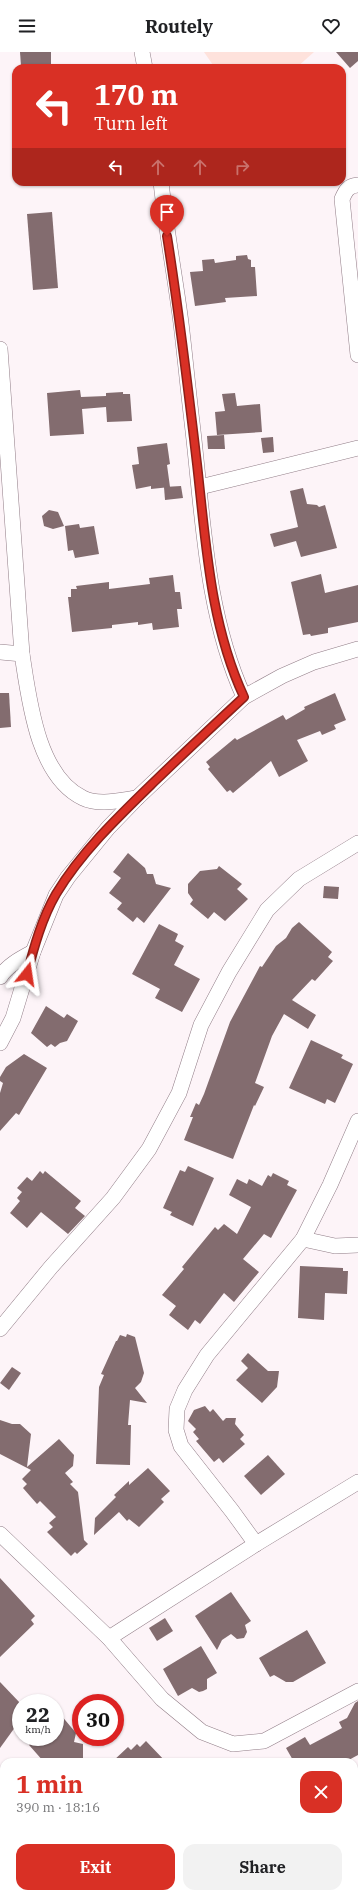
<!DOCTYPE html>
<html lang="en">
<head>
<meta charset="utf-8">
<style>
  body { margin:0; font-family:"IBM Plex Serif",serif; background:#f2f2f2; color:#202124; height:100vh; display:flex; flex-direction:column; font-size:15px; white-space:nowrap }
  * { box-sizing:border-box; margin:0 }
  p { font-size:13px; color:#757577 }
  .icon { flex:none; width:22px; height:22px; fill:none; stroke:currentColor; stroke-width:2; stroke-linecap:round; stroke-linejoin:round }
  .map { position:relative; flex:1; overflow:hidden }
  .panel { position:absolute; left:0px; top:1706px; width:358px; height:140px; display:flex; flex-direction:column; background:#fff; border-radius:12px 12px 0 0; box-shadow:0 1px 3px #0004 }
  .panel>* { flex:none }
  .top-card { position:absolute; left:12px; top:12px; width:334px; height:122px; border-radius:12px; box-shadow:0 1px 3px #0004; background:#d93025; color:#fff; overflow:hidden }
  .speed { position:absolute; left:12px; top:1642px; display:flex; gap:8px; font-size:20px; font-weight:700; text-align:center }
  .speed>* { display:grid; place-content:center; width:52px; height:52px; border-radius:50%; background:#fff; box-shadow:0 1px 3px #0004; line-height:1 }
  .speed small { font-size:10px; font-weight:400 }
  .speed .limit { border:6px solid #d22; background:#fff; color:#111 }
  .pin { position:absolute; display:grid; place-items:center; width:34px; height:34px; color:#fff; margin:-41px -17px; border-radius:50% 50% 50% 0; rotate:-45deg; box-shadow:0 0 4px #0007 }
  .pin .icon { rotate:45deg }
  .me { position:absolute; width:44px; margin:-22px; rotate:15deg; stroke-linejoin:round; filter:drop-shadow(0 0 3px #0008) }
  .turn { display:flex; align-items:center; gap:14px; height:84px; padding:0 16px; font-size:18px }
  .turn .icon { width:52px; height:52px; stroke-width:2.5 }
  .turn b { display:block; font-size:28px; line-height:34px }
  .lanes { display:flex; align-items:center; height:38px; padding:0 16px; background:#0003; justify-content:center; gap:20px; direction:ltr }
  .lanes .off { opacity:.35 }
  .round { display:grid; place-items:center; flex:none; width:42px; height:42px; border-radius:12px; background:#f2f2f2 }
  .head { display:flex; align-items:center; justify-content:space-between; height:68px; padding:0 16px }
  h1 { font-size:24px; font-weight:700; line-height:30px; color:#d93025 }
  .cta { display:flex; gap:8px; margin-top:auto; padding:8px 16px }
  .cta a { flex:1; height:46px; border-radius:12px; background:#d93025; color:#fff; font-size:16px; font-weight:700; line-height:46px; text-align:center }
  .cta a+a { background:#f2f2f2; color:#202124 }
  header { display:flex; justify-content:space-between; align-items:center; height:52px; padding:0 16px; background:#fff; font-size:18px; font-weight:700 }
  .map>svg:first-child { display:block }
  .green { fill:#fee2dc }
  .building { fill:#836c6f }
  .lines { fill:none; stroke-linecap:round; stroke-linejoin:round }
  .street-casing { stroke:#917d87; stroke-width:16 }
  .street { stroke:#fff; stroke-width:15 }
  .route-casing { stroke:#8d1f18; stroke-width:10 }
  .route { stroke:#d93025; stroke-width:7 }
</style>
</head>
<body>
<header><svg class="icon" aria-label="menu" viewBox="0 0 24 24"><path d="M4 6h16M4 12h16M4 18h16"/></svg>Routely<svg class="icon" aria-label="heart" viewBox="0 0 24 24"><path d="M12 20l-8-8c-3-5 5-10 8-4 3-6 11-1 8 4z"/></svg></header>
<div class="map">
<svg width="358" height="1846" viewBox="0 0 358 1846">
  <rect width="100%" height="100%" fill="#fdf4f8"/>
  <!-- green -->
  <path class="green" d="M204 0H314L296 16H215Z"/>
  <!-- building -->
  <g class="building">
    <path d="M20 0H51V12L21 14Z"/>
    <path d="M336 0H358V9L350 16Z"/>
    <path d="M52 160 58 236 33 238 27 162Z"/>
    <path d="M247 203 248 207 251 208V215H255L257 244 225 246 226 250 195 254 190 220 203 219 202 208 214 207 215 211 236 208V204Z"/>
    <path d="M80 338 81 345 106 344V341L123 340V342H130L132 369 107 370 106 355 82 357 84 382 50 384 47 341Z"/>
    <path d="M235 341 237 354 260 352 262 380 217 383 215 360 225 359 222 342Z"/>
    <path d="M224 383 225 397H208L207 384Z"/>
    <path d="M273 385 274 400 263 401 261 386Z"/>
    <path d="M167 391 170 412 167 413 170 435 151 437V434L136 437 132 413 139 412 137 395Z"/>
    <path d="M181 434 183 446 165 448 164 435Z"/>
    <path d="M303 436 307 452 317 453 319 455 325 453 337 496 301 505 296 489 274 495 270 482 298 475 290 439Z"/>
    <path d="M49 458 58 460 64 474 53 477 44 474 42 464Z"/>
    <path d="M79 472 80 476 94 474 99 502 75 506 73 498 68 499 65 474Z"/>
    <path d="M321 522 325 541 358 533V570L328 576V581L311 584 310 582 303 583 291 530Z"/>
    <path d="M173 523 175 540H180L182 557H177L179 575 153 578 152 571 138 573V570L112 573V576L72 580 68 545H71V537H77L76 534 109 530V537L150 532 149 526Z"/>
    <path d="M0 641H9L11 675 0 676Z"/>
    <path d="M335 641 346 668 334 673 336 677 322 683 320 679 297 688 308 709 279 725 271 709 233 741 230 738 227 740 208 717 210 715 206 710 235 686 237 688 283 663 286 668 305 657 304 655Z"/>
    <path d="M128 801 145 816 147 822H153L156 832 171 836 144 871 137 865 133 870 117 857 122 851 109 841 121 826 113 820Z"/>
    <path d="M219 814 242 832 237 837 248 847 225 869 214 860 208 867 190 852 193 848 188 841V832L200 819 217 817Z"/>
    <path d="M324 834 339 835 338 847 323 846Z"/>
    <path d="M299 870 332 900 328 905 333 909 315 929 312 927 292 948 316 963 308 977 284 962 272 984 255 1031 264 1035 255 1054 254 1053 233 1107 184 1088 193 1065H190L196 1051 199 1053 204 1042 230 970 260 914 262 915 276 894 286 886 292 876Z"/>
    <path d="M159 872 178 882 175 889 184 894 174 913 200 927 182 960 155 946 160 937 132 922Z"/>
    <path d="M46 954 64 966 67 962 78 969 67 989 60 991 55 995 51 992 47 995 31 981Z"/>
    <path d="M311 988 343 1003 341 1006 353 1012 335 1051 327 1047 325 1052 289 1036Z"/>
    <path d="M24 1002 47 1016 19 1063 16 1061 0 1079V1041L3 1031 0 1029V1025L6 1015Z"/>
    <path d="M188 1114 214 1126 193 1174 170 1163 172 1160 163 1156 180 1118 185 1120Z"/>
    <path d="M40 1119 43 1122 45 1119 81 1149 75 1156 85 1164 68 1182 41 1160 27 1176 10 1161 20 1149 17 1146 22 1140 17 1136 27 1125 32 1129Z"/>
    <path d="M273 1121 289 1129 287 1133 297 1138 271 1186 264 1182 243 1207 259 1220 234 1250 224 1241 200 1272 195 1268 188 1278 169 1263 176 1254 162 1243 184 1217 182 1215 215 1175 218 1178 224 1172 237 1182 251 1155 229 1143 237 1127 247 1132 249 1127 262 1134 268 1123 271 1125Z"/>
    <path d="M300 1214 343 1216V1219H348L347 1242 325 1241 324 1268 298 1266Z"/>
    <path d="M127 1282 135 1285 144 1321 141 1330 135 1336 147 1351 130 1348 128 1373H131L130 1413 96 1412 99 1335 104 1323 101 1322 116 1289H117L120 1283 126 1285Z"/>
    <path d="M248 1301 268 1319H279L277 1335 262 1351 236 1328 248 1316 241 1309Z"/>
    <path d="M12 1315 21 1321 9 1338 0 1331Z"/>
    <path d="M205 1354 210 1360 213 1357 223 1369 226 1366H236L235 1372 244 1383 240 1387 245 1392 223 1411 219 1406 214 1410 196 1389 199 1387 193 1380 196 1377 188 1369 194 1358Z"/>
    <path d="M0 1368 12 1372H20L31 1382 27 1415 59 1387 74 1403 73 1414 65 1421 73 1430 70 1432 78 1440 84 1488 88 1492 77 1502 75 1500 71 1504 47 1480 53 1475 49 1471 56 1465 40 1449 37 1452 23 1436 27 1432 22 1427 31 1418 0 1402Z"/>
    <path d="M268 1403 285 1422 261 1443 244 1424Z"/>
    <path d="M148 1416 170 1439 161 1447 164 1450 139 1475 129 1467 127 1469 119 1460 94 1483 95 1466 116 1445 114 1443 129 1429V1433Z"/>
    <path d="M0 1526 35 1564 31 1568 34 1572 0 1605Z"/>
    <path d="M231 1540 251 1569 245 1573 247 1580 244 1586 237 1587 231 1582 222 1588 217 1598 195 1564Z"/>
    <path d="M165 1566 173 1579 157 1589 149 1576Z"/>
    <path d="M307 1578 326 1611 293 1630H286L274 1623 270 1625 259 1606Z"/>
    <path d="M201 1594 217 1621 207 1627V1637L203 1639 199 1640 192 1636 178 1644 163 1617Z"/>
    <path d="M0 1630 21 1652V1667L0 1696Z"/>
    <path d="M358 1649V1703L345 1710H294L286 1696 305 1685 310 1693 342 1676 339 1670 347 1666 355 1651Z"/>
    <path d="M55 1656 76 1681 74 1690 83 1692V1710H44L29 1693 37 1685H55Z"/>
    <path d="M146 1689 166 1710H112L128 1695 131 1698 137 1692 140 1695Z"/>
  </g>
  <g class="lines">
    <!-- street casing -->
    <g class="street-casing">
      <g id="street">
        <path d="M142 0 145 16"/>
        <path d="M161 130C166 177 175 224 181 271 185 304 188 337 192 370 203 462 205 560 244 645"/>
        <path d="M358 133C348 134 346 138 342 147L358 303"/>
        <path d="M0 297 22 602C29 647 37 724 83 746 99 754 121 748 137 746"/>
        <path d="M200 435 358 396"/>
        <path d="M0 600 22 602"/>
        <path d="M0 925C8 913 20 907 33 900"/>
        <path d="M0 991 13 966 33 900 56 843 68 825 108 776 137 746 244 645 282 624 314 610 358 597"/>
        <path d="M303 1187 335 1194 358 1193"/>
        <path d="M0 1277 51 1215 113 1146 149 1097 179 1041 201 973 229 920 267 858 299 827 358 791"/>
        <path d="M0 1482 109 1586 162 1647 202 1680 233 1692 264 1689 358 1639"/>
        <path d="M256 1492 232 1459 181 1394 176 1378 177 1357 185 1338 207 1303 303 1187 330 1133 358 1069"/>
        <path d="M109 1586 256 1492 358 1430"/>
        <path d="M0 1748 4 1752"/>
        <path d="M90 1842 94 1846"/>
      </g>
    </g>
    <!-- street -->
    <use href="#street" class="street"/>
  </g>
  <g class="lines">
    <!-- route casing -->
    <g class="route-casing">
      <path id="route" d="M27 922C34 895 42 866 56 842 82 799 120 763 156 728 185 700 215 672 244 645 210 572 206 491 197 412 188 335 179 259 167 184"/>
    </g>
    <!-- route -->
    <use href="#route" class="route"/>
  </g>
</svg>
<div class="speed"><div>22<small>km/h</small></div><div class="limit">30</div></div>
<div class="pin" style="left:167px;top:184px;background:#d93025"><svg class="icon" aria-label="arrive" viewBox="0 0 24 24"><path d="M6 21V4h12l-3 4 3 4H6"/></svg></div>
<svg class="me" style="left:27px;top:922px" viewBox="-20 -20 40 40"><path d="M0-17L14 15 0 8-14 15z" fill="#d93025" stroke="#fff" stroke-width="4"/></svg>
<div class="top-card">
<div class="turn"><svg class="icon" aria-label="left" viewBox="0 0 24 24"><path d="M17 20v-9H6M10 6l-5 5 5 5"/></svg><div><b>170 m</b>Turn left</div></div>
<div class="lanes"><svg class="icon" aria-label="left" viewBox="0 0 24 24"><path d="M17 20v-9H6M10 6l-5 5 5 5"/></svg><svg class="icon off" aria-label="ahead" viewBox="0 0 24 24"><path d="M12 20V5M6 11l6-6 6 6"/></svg><svg class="icon off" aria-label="ahead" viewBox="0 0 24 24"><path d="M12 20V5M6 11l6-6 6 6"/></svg><svg class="icon off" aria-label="right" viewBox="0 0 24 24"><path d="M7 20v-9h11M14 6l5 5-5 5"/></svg></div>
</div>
<section class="panel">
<div class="head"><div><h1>1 min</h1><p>390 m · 18:16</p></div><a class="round" style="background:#d93025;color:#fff"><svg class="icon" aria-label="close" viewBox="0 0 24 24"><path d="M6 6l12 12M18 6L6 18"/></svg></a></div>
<div class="cta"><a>Exit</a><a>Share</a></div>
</section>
</div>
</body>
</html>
